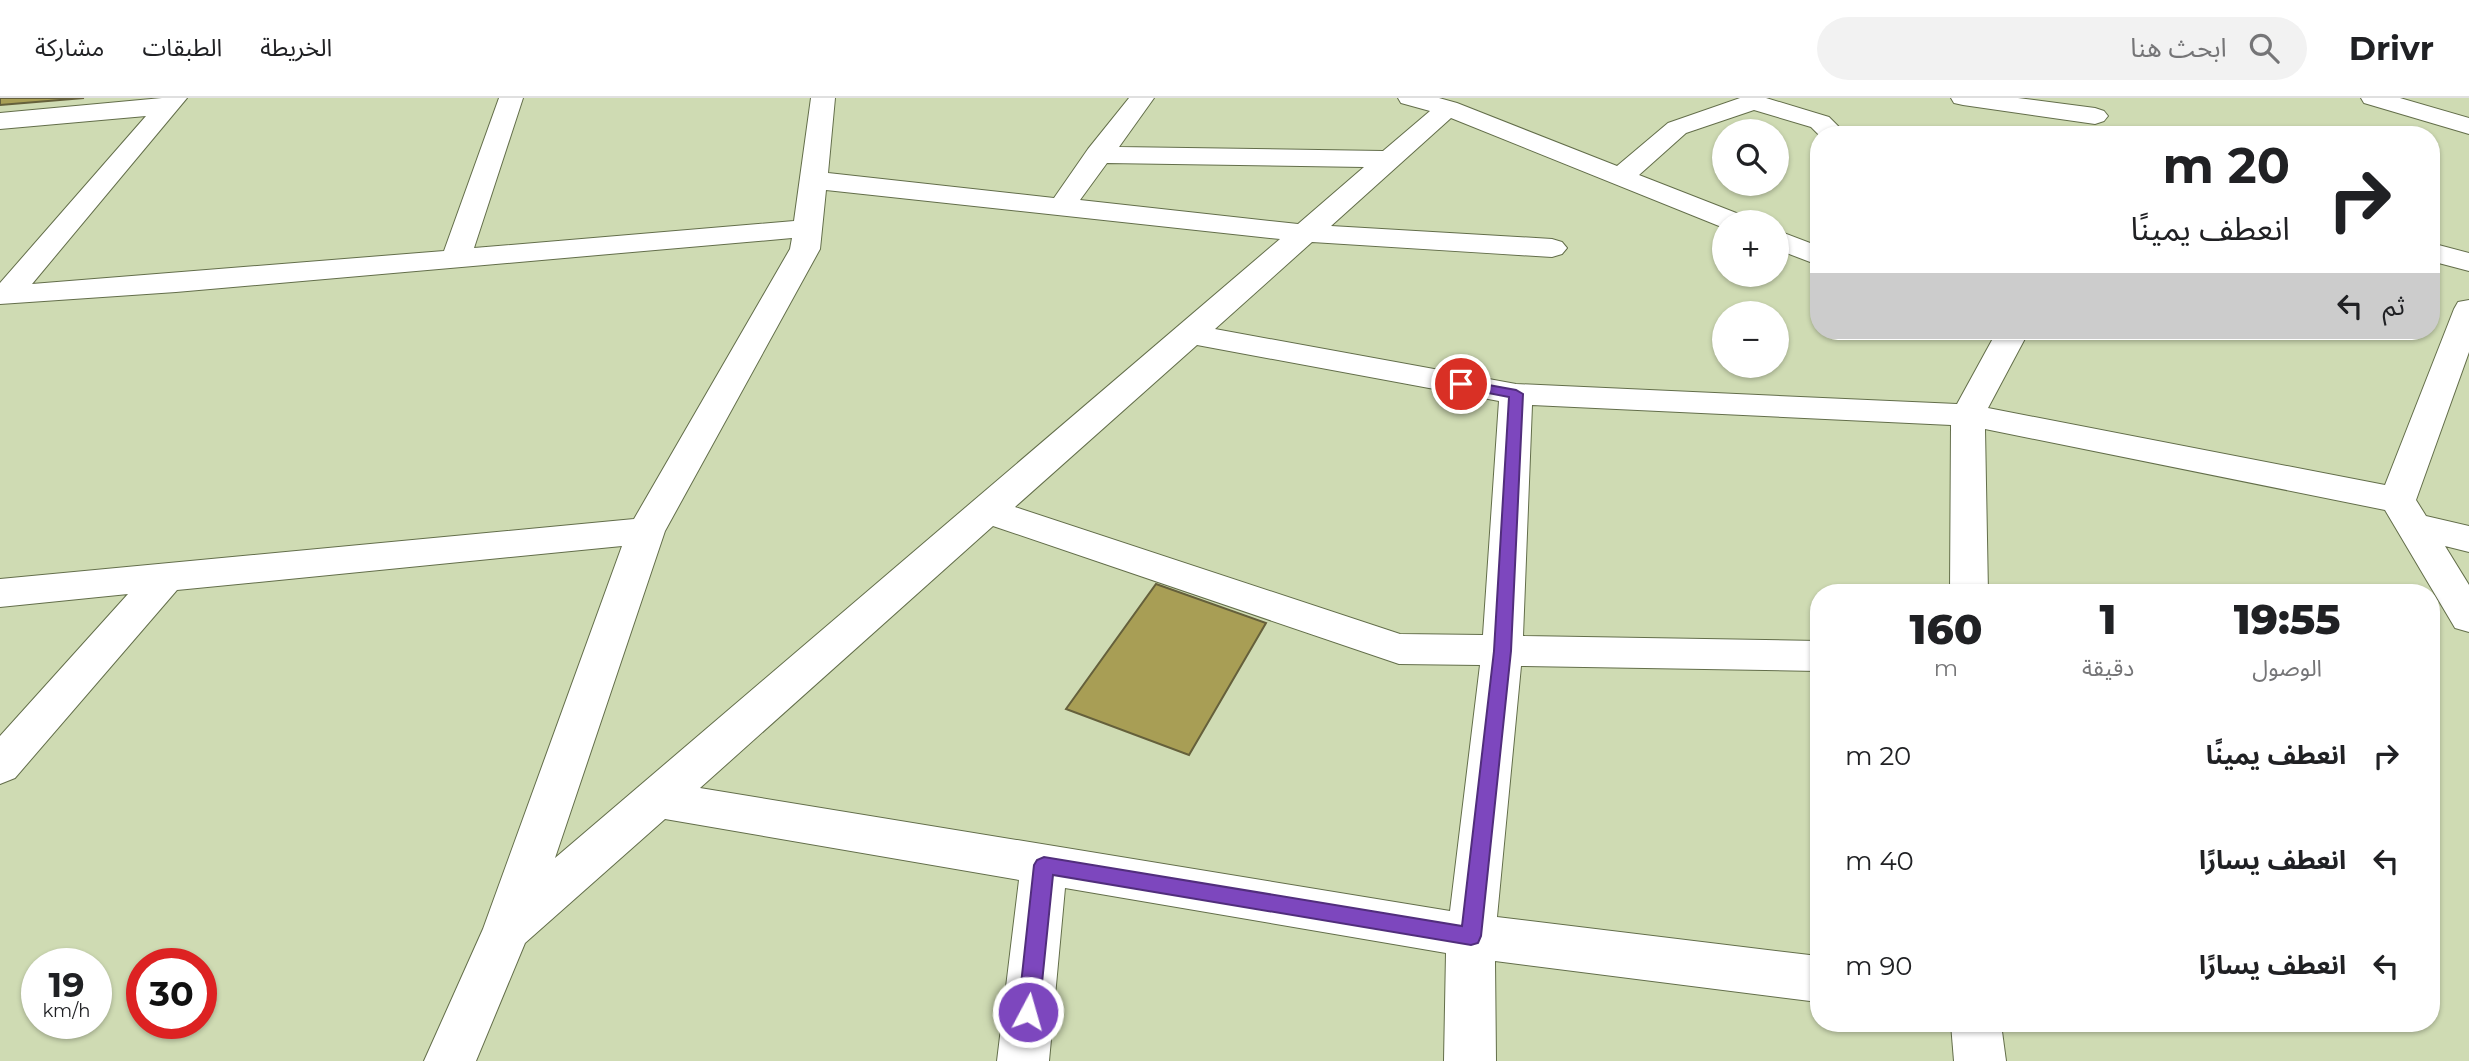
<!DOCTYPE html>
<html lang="ar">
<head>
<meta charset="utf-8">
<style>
  body { margin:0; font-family:Montserrat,"Noto Sans Arabic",sans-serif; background:#f2f2f2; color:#202124; direction:rtl; height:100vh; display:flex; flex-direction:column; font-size:26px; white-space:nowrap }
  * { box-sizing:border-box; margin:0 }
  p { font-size:23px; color:#757577 }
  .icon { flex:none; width:38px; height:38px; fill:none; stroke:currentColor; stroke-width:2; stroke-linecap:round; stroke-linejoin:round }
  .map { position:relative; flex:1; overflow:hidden; direction:ltr }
  .drawer { position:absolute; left:1810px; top:486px; width:630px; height:448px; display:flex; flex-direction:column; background:#fff; border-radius:28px; box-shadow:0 2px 5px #0004; direction:rtl }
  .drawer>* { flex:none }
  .banner { position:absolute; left:1810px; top:28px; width:630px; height:214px; border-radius:28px; box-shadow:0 2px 5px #0004; direction:rtl; background:#fff; color:#202124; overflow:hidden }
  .buttons { position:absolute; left:1712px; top:21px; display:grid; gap:14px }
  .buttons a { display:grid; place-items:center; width:77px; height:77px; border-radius:50%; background:#fff; box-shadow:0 2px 5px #0004; font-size:35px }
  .speed { position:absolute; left:21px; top:850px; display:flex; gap:14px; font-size:35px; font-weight:700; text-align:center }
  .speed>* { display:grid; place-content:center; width:91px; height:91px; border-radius:50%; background:#fff; box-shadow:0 2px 5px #0004; line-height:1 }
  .speed small { font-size:18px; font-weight:400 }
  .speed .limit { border:10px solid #d22; background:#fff; color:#111 }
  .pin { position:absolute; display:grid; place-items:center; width:60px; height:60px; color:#fff; margin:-30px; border:4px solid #fff; border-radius:50%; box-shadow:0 2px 7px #0007 }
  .me { position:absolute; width:77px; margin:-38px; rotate:6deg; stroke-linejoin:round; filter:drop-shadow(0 0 5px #0008) }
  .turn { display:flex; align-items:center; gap:24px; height:147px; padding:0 35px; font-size:32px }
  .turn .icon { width:91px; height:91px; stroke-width:2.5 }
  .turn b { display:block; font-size:49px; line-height:60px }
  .then { display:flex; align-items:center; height:66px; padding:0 35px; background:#0003; gap:14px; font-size:26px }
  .eta { display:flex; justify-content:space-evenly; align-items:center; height:119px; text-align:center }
  .eta b { font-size:42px; font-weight:800; line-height:49px }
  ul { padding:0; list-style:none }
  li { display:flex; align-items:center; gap:21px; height:105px; padding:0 35px }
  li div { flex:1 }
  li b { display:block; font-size:26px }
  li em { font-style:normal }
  header { display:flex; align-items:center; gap:42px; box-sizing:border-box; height:98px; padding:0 35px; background:#fff; border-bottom:2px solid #e0e0e0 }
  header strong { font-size:33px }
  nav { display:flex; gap:38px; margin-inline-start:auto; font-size:24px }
  .search { width:490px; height:63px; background:#f2f2f2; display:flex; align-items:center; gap:18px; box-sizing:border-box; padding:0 24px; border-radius:38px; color:#757577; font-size:26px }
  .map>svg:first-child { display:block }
  .building { fill:#a89e55; stroke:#65603b; stroke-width:2 }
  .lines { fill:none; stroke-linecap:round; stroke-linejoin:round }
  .minor-casing { stroke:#636e4a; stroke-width:2 }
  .minor { fill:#fff; fill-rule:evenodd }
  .route { fill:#7d47be; stroke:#512e7c; stroke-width:2 }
</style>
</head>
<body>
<header>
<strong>Drivr</strong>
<div class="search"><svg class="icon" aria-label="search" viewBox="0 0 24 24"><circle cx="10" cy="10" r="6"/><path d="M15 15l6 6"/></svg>ابحث هنا</div>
<nav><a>الخريطة</a><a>الطبقات</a><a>مشاركة</a></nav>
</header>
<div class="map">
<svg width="2469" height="963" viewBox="0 0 2469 963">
  <rect width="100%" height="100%" fill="#cfdbb3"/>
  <!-- building -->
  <g class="building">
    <path d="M0 0H84L0 7Z"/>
    <path d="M1156 486 1266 525 1189 657 1066 611Z"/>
  </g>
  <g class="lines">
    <!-- minor casing -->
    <g class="minor-casing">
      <g id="minor">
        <path d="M162 0H187L32 186 444 153 499 0H523L474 150 794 123 811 0H835L828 75 1054 100 1088 51 1129 0H1154L1119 49 1383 53 1430 13 1401 5 1398 0H1439L1457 5 1617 68 1668 25 1740 0H1766L1829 19 1847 37H1819L1811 29 1754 12 1686 35 1639 77 1744 118 1748 124H1724V130L1451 20 1331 128 1552 141 1562 144 1567 150 1562 156 1552 159 1312 144 1215 231 1516 286 1957 306 1997 233H2029L1988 310 2385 387 2454 211 2458 204 2469 202V254L2416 402 2426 418 2469 428V454L2445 448 2469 487V534L2455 530 2385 412 1985 331 1988 495H1950L1951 327 1532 307 1523 538 1818 543V573L1521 568 1497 819 1818 858V904L1495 863 1496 963H1444L1446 855 1065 790 1049 963H997L1019 782 665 721 525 845 476 963H424L483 831 622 448 177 492 15 680 0 686V638L128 496 0 509V481L634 421 790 151 792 140 176 194 0 206V185L146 18 0 31V15ZM1107 65 1364 69 1298 126 1080 102ZM826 92 1280 141 555 760 665 433 820 151ZM1197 247 1499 303 1483 537 1400 536 1015 409ZM993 428 1399 566 1480 567 1450 813 700 690Z"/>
        <path d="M1951 0H2018L2095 10 2104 13 2108 18 2104 23 2095 26 1963 7 1954 5Z"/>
        <path d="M2361 0H2400L2469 20V36L2364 5Z"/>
        <path d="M1776 132 1818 148V167L1776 151Z"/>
        <path d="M2431 145 2469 155V173L2431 163Z"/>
        <path d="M1951 926H2001L2006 963H1954Z"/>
      </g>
    </g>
    <!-- minor -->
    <use href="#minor" class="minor"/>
  </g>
  <!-- route -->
  <path class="route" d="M1461 282 1516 292 1523 296 1511 553 1481 838 1478 845 1471 847 1053 777 1039 914 1036 921 1028 924 1021 921 1018 914 1034 767 1037 762 1044 759 1462 828 1494 553 1509 299 1457 289V283Z"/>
</svg>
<div class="buttons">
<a><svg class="icon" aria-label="search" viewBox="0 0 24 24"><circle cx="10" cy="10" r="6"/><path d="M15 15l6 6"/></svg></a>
<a>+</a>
<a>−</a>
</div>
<div class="speed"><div>19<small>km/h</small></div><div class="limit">30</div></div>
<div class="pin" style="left:1461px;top:286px;background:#d93025"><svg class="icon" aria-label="arrive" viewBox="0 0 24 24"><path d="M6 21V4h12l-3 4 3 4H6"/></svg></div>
<svg class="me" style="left:1028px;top:914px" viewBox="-20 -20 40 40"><circle r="17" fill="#7d47be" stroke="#fff" stroke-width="3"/><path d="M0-11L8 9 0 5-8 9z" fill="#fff"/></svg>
<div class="banner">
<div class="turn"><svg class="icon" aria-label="right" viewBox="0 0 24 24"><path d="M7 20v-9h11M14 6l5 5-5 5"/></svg><div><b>20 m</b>انعطف يمينًا</div></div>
<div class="then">ثم<svg class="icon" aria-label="left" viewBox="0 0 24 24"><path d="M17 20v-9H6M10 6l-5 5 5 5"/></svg></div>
</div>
<section class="drawer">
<div class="eta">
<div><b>19:55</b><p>الوصول</p></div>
<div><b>1</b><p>دقيقة</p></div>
<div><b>160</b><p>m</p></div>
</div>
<ul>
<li><svg class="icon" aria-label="right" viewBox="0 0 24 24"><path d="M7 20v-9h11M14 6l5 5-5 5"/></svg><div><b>انعطف يمينًا</b></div><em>20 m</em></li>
<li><svg class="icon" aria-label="left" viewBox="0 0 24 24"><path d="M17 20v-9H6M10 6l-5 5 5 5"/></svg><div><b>انعطف يسارًا</b></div><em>40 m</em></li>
<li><svg class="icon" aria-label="left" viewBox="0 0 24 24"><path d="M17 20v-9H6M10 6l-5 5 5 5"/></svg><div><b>انعطف يسارًا</b></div><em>90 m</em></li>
</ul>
</section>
</div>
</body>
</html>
